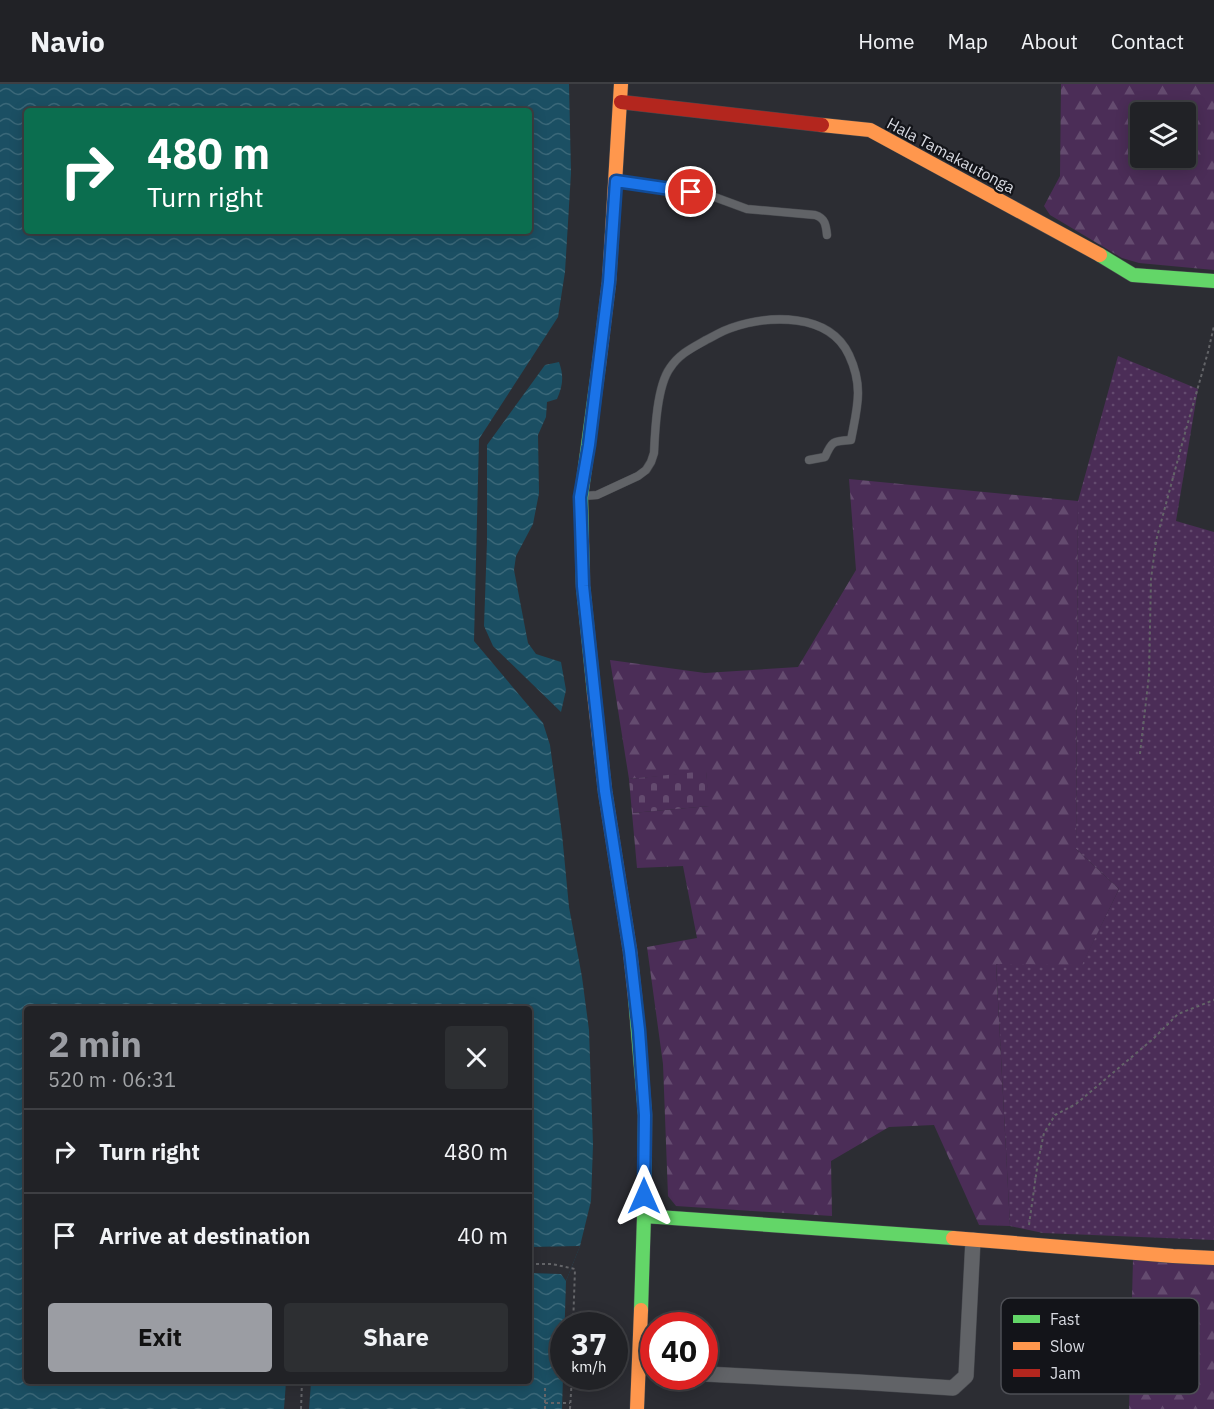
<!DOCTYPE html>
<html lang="en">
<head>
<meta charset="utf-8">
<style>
  body { margin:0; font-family:"IBM Plex Sans",sans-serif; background:#2d2f32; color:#f1f3f6; height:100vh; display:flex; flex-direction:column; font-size:22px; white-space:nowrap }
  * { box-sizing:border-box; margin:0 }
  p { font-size:20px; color:#a2a4a7 }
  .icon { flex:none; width:33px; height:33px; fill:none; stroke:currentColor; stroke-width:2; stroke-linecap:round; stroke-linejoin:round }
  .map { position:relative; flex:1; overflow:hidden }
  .side { position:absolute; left:24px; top:922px; width:508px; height:378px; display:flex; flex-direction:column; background:#212226; border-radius:6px; box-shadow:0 3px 15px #0003,0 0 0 2px #3e3f43 }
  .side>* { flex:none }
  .top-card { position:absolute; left:24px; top:24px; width:508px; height:126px; border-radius:6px; box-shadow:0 3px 15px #0003,0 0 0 2px #3e3f43; background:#0b6e4f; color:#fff; overflow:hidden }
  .tools { position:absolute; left:1130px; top:18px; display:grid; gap:12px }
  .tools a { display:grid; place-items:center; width:66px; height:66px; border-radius:6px; background:#212226; box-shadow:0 3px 15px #0003,0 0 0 2px #3e3f43; font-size:30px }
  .speed { position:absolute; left:550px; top:1228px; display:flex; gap:12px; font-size:30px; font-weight:700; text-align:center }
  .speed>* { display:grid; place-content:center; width:78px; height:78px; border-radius:50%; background:#212226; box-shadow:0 3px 15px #0003,0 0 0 2px #3e3f43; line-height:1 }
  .speed small { font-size:15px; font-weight:400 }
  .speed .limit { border:9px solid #d22; background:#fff; color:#111 }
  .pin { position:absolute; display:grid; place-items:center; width:51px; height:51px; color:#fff; margin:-26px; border:3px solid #fff; border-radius:50%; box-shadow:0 2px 6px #0007 }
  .me { position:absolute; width:66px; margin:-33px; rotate:0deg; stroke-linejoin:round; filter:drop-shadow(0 0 4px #0008) }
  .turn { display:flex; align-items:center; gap:21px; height:126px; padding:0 24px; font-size:27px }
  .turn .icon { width:78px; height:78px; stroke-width:2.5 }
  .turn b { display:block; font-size:42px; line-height:51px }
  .round { display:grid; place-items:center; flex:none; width:63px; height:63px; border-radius:6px; background:#2d2f32 }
  .summary { display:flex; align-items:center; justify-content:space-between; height:102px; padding:0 24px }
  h1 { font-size:36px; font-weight:700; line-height:45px; color:#9b9da3 }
  .primary-button { display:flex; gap:12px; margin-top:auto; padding:12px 24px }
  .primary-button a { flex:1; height:69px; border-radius:6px; background:#9b9da3; color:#111; font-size:24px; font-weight:700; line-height:69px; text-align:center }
  .primary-button a+a { background:#2d2f32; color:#f1f3f6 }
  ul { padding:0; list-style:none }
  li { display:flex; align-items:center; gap:18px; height:84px; padding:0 24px; border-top:2px solid #3e3f43 }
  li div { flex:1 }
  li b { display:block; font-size:22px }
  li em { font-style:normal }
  header { display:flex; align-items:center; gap:36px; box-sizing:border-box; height:84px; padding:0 30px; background:#212226; border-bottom:2px solid #3e3f43 }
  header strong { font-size:28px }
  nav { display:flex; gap:33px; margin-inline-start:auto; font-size:21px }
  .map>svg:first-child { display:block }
  .grass { fill:url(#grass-dots) }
  .forest { fill:url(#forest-firs); fill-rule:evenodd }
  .cemetery { fill:url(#cemetery-stones) }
  .water { fill:url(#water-waves); fill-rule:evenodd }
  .pier { fill:#2c2d33 }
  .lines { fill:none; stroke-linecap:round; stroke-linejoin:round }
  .lane-casing { stroke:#47494e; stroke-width:9 }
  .street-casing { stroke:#47494e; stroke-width:16 }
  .fast-casing { stroke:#47494e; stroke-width:15 }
  .slow-casing { stroke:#47494e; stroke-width:15 }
  .jam-casing { stroke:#47494e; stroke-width:15 }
  .path { stroke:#636468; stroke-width:2; stroke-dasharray:3 3; stroke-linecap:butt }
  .lane { stroke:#616367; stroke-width:8 }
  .street { stroke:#616367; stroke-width:15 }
  .fast { stroke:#63d668; stroke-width:14 }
  .slow { stroke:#ff974d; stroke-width:14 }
  .jam { stroke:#b3261e; stroke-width:14 }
  .route-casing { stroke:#114b97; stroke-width:15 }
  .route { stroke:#1a73e8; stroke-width:10 }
  .labels { text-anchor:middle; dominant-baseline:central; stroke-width:4.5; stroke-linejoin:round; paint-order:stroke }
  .street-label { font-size:16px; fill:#d7d9e0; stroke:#131419 }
  .key { fill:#131419; stroke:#4e4f55; stroke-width:1.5 }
  .key-label { font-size:16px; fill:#d7d9e0 }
</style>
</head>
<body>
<header>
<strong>Navio</strong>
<nav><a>Home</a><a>Map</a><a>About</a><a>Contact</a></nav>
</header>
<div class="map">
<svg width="1214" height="1325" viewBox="0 0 1214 1325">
  <defs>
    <pattern id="grass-dots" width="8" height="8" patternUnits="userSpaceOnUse" patternTransform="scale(1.5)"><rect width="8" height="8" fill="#4b2d57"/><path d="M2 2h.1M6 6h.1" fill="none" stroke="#644b6f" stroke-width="1.8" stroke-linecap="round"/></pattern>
    <pattern id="forest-firs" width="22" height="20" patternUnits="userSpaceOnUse" patternTransform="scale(1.5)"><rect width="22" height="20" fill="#4b2d57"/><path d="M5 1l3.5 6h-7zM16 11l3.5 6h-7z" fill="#644b6f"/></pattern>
    <pattern id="cemetery-stones" width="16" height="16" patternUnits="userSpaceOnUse" patternTransform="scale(1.5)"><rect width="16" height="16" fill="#4b2d57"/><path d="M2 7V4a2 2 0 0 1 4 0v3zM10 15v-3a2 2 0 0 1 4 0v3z" fill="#644b6f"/></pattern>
    <pattern id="water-waves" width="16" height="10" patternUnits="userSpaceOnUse" patternTransform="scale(1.5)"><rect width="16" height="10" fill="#1b4f63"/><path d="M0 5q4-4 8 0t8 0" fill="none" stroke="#3b6879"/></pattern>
  </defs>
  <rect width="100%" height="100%" fill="#2c2d33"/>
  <!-- grass -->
  <path class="grass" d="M1118 272 1198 305 1176 437 1214 448V1156L1043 1149 1010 1142 996 879 1082 880 1119 805 1076 765 1078 417Z"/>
  <!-- forest -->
  <g class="forest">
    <path d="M1061 0H1214V186L1139 179 1122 174 1050 131 1044 122 1060 92ZM1140 28H1185V74H1140Z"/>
    <path d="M849 395 1078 417 1076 765 1119 805 1082 881 996 880 1010 1142 979 1141 934 1041 889 1043 831 1077 832 1132 676 1122 668 1112 663 980 647 863 697 854 683 782 637 784 632 729 709 722 706 688 629 695 610 576 705 589 798 583 856 486Z"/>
    <path d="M1133 1176 1214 1180V1325H1129Z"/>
  </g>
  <!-- cemetery -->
  <path class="cemetery" d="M706 687 710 722 632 729 629 695Z"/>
  <!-- water -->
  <g class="water">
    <path d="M0 0H569L571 89 565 188 558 233 479 355 474 557 543 639 550 661 562 750 569 823 582 893 589 946 593 1061 591 1117 580 1162 566 1197 562 1325H0ZM27 27H530V147H27ZM27 926H530V1298H27Z"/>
    <path d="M559 278C564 292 563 301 557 315L547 318 546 333 538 351 539 409 533 440 516 472 514 486 528 559 536 570 561 578 566 606 561 628 493 562 484 542 487 457V361L545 281Z"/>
  </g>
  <!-- pier -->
  <g class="pier">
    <path d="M580 1162 566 1197 561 1190 530 1189V1163Z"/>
    <path d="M286 1298H311L309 1325H284Z"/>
  </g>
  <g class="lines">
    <!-- lane casing -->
    <g class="lane-casing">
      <g id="lane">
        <path d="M617 97 709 111 747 125 815 131C825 134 826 141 827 151"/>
        <path d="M584 412 597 411 638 392 646 386 651 378 654 369C655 346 657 302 670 284 679 270 692 264 706 256 714 252 722 247 731 244 769 231 829 228 849 271 864 303 857 324 851 356 833 357 832 357 825 373L809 376"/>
      </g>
    </g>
    <!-- street casing -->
    <g class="street-casing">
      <path id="street" d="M705 1290 858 1298 953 1304 966 1292 973 1156"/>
    </g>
    <!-- fast casing -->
    <g class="fast-casing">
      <g id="fast">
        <path d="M1100 171 1133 191 1214 197"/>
        <path d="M594 609 583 502 581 413 599 280"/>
        <path d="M635 913 645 1031 644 1132 641 1226"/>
        <path d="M644 1132 953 1154"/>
      </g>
    </g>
    <!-- slow casing -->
    <g class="slow-casing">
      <g id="slow">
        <path d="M822 41 870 46 1100 171"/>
        <path d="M599 280 609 198 621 0"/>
        <path d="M594 609 605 707 630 867 635 913"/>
        <path d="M953 1154 1173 1172 1214 1174"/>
        <path d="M637 1325 641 1226"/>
      </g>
    </g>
    <!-- jam casing -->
    <g class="jam-casing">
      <path id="jam" d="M621 18 822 41"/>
    </g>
    <!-- path -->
    <g class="path">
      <path d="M1140 670 1149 591 1151 495 1156 457 1185 349 1208 268 1214 242"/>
      <path d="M1029 1141 1038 1077 1044 1049 1055 1031 1076 1020 1153 955 1178 930 1214 916"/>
      <path d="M530 1180H552L575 1185 573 1242"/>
      <path d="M545 1319H570"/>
      <path d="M301 1325 302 1298"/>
      <path d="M545 1325V1301"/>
      <path d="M570 1325 572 1293"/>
    </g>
    <!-- lane -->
    <use href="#lane" class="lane"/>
    <!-- street -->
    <use href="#street" class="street"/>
    <!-- fast -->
    <use href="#fast" class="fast"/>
    <!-- slow -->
    <use href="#slow" class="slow"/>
    <!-- jam -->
    <use href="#jam" class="jam"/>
  </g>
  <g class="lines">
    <!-- route casing -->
    <g class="route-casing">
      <path id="route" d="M644 1112 645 1031 639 946 630 867 605 707 583 502 581 441 580 413 589 361 609 198 616 97 691 108"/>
    </g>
    <!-- route -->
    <use href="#route" class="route"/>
  </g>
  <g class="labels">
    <!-- street labels -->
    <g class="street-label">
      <text transform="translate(951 71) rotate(28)">Hala Tamakautonga</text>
    </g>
  </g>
  <!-- legend -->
  <rect x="1001" y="1214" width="198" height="96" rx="9" class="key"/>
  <rect x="1013" y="1231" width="27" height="8" fill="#63d668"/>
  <rect x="1013" y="1258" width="27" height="8" fill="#ff974d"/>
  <rect x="1013" y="1285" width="27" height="8" fill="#b3261e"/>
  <g class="key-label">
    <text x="1050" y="1241">Fast</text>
    <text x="1050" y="1268">Slow</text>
    <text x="1050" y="1295">Jam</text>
  </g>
</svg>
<div class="tools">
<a><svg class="icon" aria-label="layers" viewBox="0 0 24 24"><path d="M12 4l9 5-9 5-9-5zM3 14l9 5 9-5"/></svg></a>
</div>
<div class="speed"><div>37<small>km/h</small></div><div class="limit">40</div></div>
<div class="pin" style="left:691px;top:108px;background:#d93025"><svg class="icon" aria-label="arrive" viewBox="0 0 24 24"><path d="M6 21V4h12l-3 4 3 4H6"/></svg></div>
<svg class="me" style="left:644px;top:1112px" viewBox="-20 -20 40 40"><path d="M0-17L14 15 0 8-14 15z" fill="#1a73e8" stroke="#fff" stroke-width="4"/></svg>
<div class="top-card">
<div class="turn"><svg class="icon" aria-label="right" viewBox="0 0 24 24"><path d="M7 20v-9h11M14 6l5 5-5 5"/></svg><div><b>480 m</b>Turn right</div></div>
</div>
<section class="side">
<div class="summary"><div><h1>2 min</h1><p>520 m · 06:31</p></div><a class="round"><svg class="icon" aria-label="close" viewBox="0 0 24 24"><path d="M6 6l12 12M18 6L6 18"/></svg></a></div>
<ul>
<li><svg class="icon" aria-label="right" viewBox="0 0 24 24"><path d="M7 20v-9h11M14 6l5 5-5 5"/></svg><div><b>Turn right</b></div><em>480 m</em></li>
<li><svg class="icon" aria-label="arrive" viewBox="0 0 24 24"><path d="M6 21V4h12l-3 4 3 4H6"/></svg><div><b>Arrive at destination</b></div><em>40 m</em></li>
</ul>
<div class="primary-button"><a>Exit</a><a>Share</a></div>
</section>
</div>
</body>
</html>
